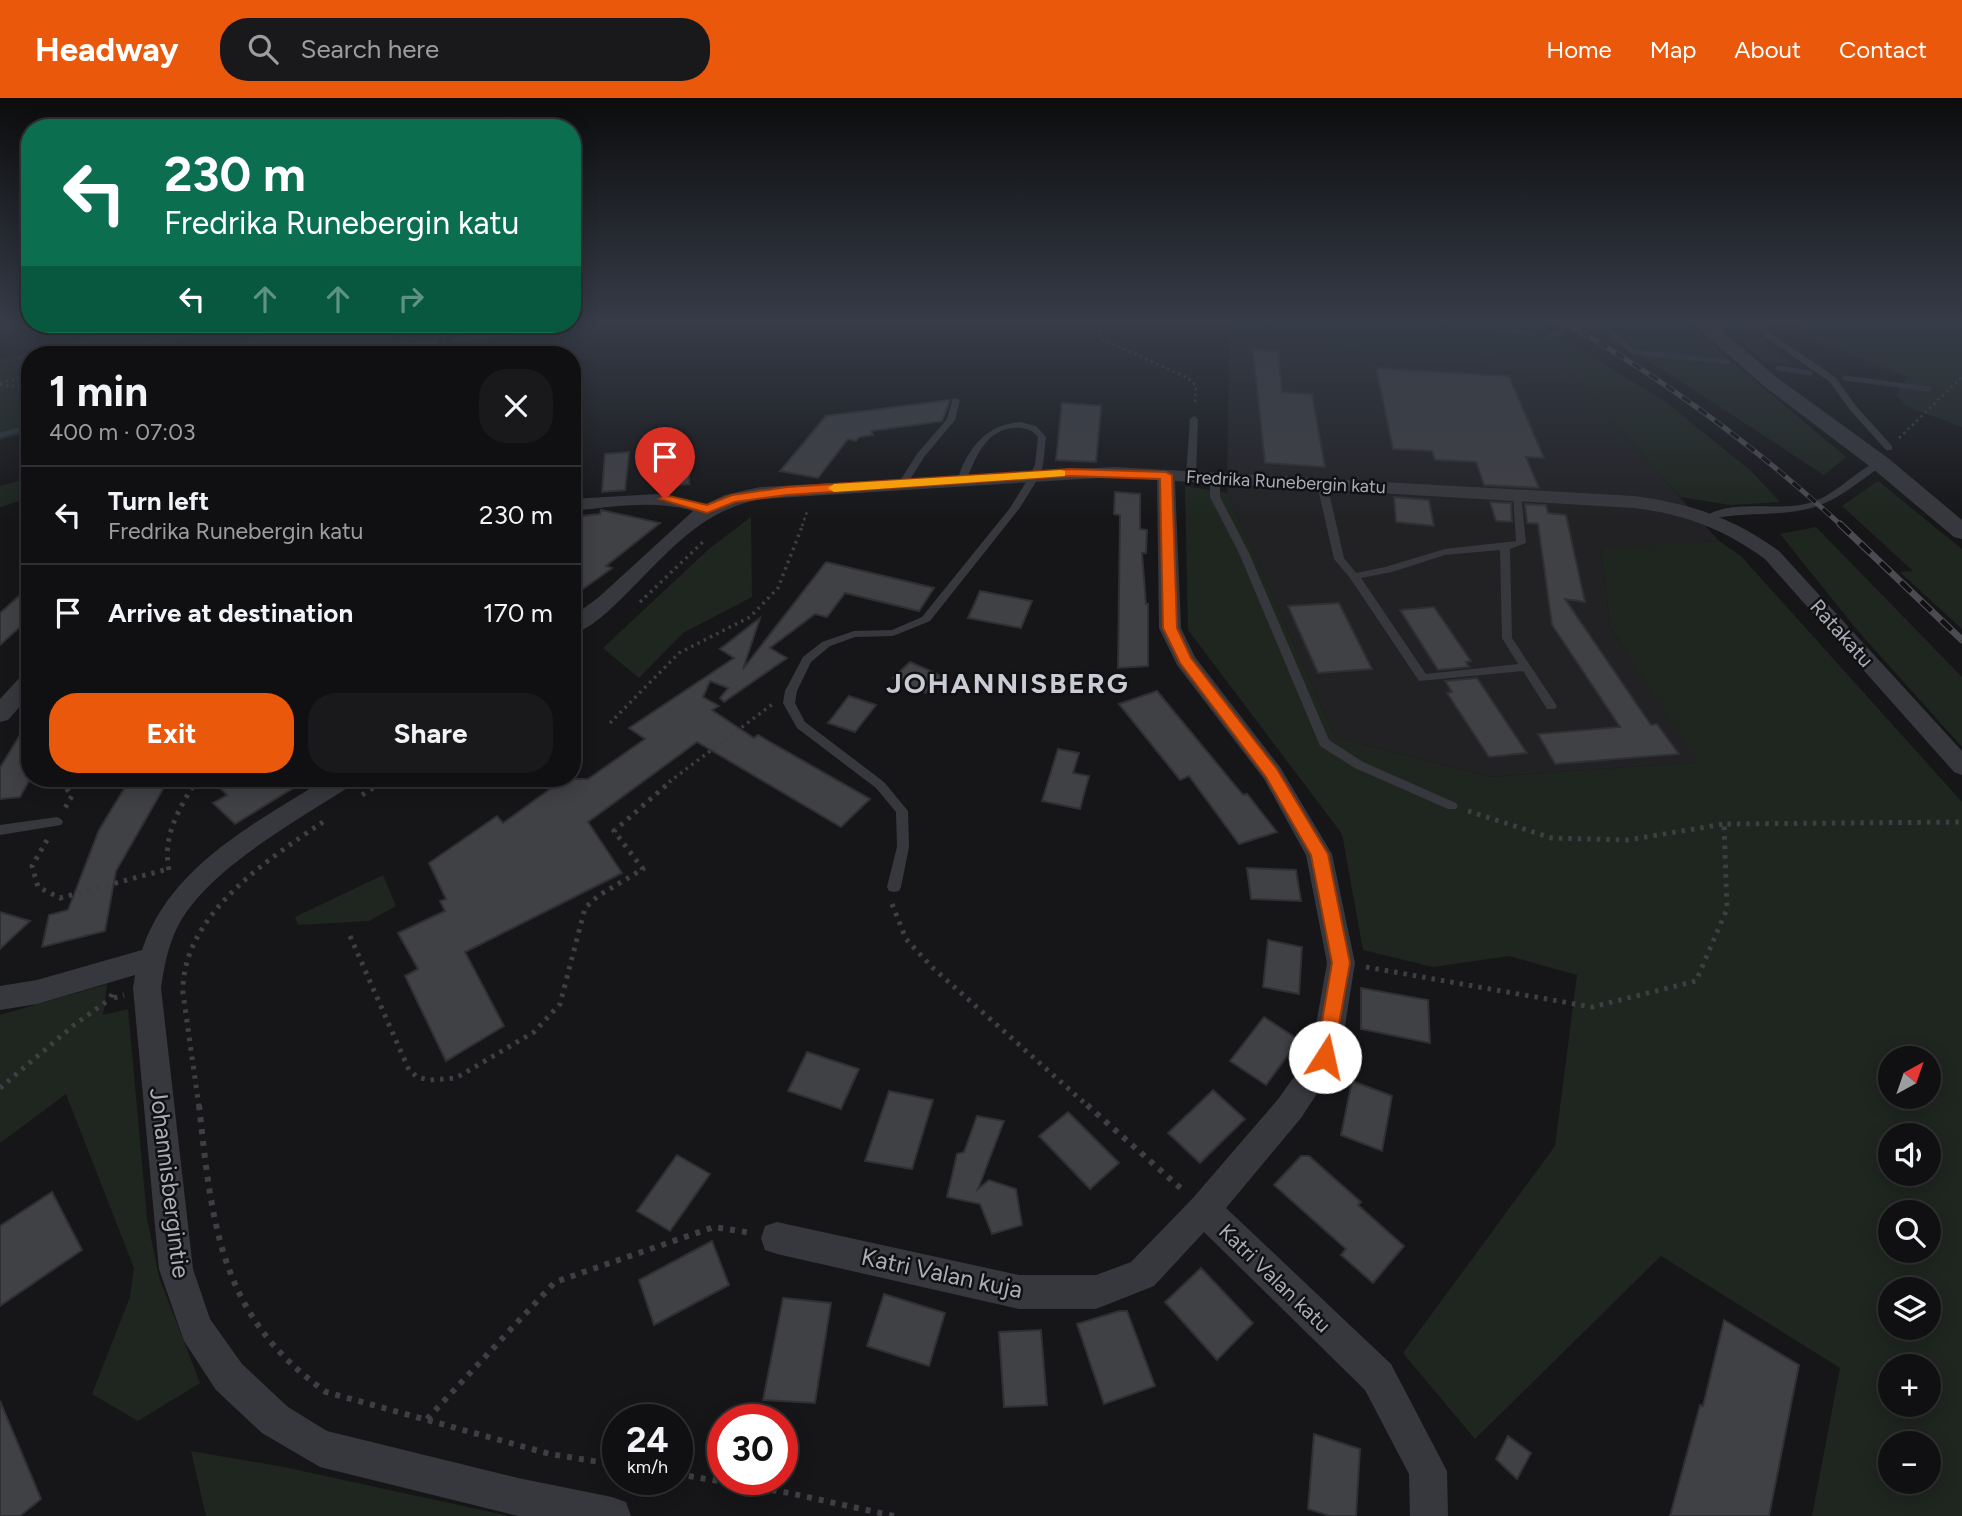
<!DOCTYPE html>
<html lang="en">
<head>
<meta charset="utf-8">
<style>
  body { margin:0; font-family:Figtree,sans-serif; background:#19191b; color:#f1f3f6; height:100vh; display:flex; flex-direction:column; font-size:26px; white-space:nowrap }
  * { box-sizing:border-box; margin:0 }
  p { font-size:23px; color:#9c9d9f }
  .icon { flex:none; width:38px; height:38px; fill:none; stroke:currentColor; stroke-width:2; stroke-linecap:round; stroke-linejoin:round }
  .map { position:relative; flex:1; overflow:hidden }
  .sheet { position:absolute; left:21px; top:248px; width:560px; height:441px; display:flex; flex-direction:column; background:#101012; border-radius:28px; box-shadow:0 4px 18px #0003,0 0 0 2px #303032 }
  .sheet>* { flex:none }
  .banner { position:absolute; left:21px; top:21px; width:560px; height:214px; border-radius:28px; box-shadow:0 4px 18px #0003,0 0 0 2px #303032; background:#0b6e4f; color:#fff; overflow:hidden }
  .needle { width:46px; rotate:40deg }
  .controls { position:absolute; left:1878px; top:948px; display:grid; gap:14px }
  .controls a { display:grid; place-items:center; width:63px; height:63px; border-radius:50%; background:#101012; box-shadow:0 4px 18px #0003,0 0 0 2px #303032; font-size:35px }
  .speed { position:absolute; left:602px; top:1306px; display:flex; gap:14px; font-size:35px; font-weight:700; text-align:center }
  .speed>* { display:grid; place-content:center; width:91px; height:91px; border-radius:50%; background:#101012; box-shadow:0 4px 18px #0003,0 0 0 2px #303032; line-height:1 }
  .speed small { font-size:18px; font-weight:400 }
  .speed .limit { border:10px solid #d22; background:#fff; color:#111 }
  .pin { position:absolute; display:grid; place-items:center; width:60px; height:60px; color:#fff; margin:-72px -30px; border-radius:50% 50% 50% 0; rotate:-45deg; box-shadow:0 0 7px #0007 }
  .pin .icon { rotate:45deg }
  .me { position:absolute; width:77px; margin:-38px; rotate:10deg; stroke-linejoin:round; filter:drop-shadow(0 0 5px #0008) }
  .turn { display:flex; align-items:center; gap:24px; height:147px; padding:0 28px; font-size:32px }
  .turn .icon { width:91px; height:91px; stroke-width:2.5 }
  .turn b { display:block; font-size:49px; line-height:60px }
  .lanes { display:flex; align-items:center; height:66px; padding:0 28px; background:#0003; justify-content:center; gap:35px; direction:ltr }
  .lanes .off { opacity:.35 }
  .round { display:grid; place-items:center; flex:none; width:74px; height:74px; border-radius:28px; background:#19191b }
  .overview { display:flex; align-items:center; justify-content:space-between; height:119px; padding:0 28px }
  h1 { font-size:42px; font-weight:700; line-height:52px }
  .action { display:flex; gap:14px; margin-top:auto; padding:14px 28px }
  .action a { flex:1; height:80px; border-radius:28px; background:#ea580c; color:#fff; font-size:28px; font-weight:700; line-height:80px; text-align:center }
  .action a+a { background:#19191b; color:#f1f3f6 }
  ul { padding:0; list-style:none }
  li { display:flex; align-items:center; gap:21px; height:98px; padding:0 28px; border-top:2px solid #303032 }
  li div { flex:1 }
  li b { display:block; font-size:26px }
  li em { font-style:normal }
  header { display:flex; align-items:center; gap:42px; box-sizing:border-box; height:98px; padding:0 35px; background:#ea580c; color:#fff }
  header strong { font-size:33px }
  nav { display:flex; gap:38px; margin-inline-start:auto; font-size:24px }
  .search { width:490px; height:63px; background:#19191b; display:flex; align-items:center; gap:18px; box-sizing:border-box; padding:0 24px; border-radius:28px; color:#9c9d9f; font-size:26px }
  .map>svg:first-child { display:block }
  .built { fill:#222225 }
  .green { fill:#1e261f; fill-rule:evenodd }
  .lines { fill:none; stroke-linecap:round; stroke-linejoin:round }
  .stream { stroke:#2c353c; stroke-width:5 }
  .building { fill:#404145; stroke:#303034; stroke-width:2 }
  .path-far3 { stroke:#3d3f44; stroke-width:2.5; stroke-dasharray:2.5 3.5; stroke-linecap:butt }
  .path-far2 { stroke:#3d3f44; stroke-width:3.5; stroke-dasharray:2.5 4.5; stroke-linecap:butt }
  .path-far1 { stroke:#3d3f44; stroke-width:5; stroke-dasharray:3.5 6; stroke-linecap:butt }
  .path { stroke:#3d3f44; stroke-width:6; stroke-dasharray:5 7; stroke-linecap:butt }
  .service { fill:#37383d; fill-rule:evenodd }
  .minor { fill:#37383d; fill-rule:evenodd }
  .tertiary { fill:#37383d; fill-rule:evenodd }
  .rail-far1-casing { stroke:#4a4c52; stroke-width:5 }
  .rail-casing { stroke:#4a4c52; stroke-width:7 }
  .rail-far1 { stroke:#111113; stroke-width:3.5; stroke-dasharray:10; stroke-linecap:butt }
  .rail { stroke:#111113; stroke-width:4.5; stroke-dasharray:14; stroke-linecap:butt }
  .route { fill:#ea580c; stroke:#983908; stroke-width:2 }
  .slow { fill:#f59e0b }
  .labels { text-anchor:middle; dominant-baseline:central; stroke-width:5; stroke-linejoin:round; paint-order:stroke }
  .far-street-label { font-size:18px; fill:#a8adb8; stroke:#111113 }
  .street-label { font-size:21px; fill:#a8adb8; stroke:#111113 }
  .near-street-label { font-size:24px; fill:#a8adb8; stroke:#111113 }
  .district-label { font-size:28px; font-weight:bold; letter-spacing:2px; fill:#c9ccd4; stroke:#111113 }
</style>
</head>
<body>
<header>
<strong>Headway</strong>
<div class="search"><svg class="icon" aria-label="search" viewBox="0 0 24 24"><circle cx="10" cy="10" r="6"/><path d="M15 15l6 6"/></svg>Search here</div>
<nav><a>Home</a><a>Map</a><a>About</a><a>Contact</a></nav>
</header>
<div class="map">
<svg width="1962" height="1418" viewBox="0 0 1962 1418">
  <rect width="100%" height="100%" fill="#161618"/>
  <!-- built -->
  <path class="built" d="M1229 246 1561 266 1719 443 1601 451 1610 529 1698 664 1491 679 1335 639 1227 395Z"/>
  <!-- green -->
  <g class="green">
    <path d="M1225 224H1536L1667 305 1751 373 1780 404 1730 407 1680 399 1561 266 1229 246Z"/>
    <path d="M1578 224H1685L1846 359 1824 377 1663 272Z"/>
    <path d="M1719 224H1744L1793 267 1764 264Z"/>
    <path d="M1795 224H1962V329L1908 309 1896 297 1907 279 1823 246Z"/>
    <path d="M133 226H234L174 243 176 257H30V334L0 342V261L43 253Z"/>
    <path d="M325 226H386L391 242H409L404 252 367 257H192L278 234Z"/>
    <path d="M30 380V400L0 409V388Z"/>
    <path d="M1878 383 1962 451V531L1900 474 1913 473 1842 408Z"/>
    <path d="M1185 388 1227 395 1335 639 1491 679 1697 664 1610 529 1601 450 1719 443 1741 458 1962 704V1418H1812L1840 1270 1661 1158 1475 1341 1403 1255 1555 1048 1577 877 1509 858 1433 869 1363 852 1342 736 1188 532ZM1890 961H1928V999H1890ZM1890 1038H1928V1076H1890ZM1890 1115H1928V1153H1890ZM1890 1192H1928V1230H1890ZM1890 1269H1928V1307H1890ZM1890 1346H1928V1384H1890Z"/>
    <path d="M751 419 752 499 683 535 639 580 603 550 709 451Z"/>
    <path d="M1816 429 1962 579V649L1858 533 1780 436Z"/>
    <path d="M383 777 396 808 369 823 298 827 295 819Z"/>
    <path d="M107 886 103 917 128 911 147 1120 159 1179 200 1285 138 1323 92 1296 130 1199 134 1170 66 996 0 1045V917Z"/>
    <path d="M191 1353 284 1369 509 1418H206Z"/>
  </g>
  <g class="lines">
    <!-- stream -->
    <g class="stream">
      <path d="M1444 224 1532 235"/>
      <path d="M1591 224 1602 225 1633 254 1728 264"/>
      <path d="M572 226 585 224"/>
      <path d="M1580 226 1585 224"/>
      <path d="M1549 237 1560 235"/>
      <path d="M455 242 572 226"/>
      <path d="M334 257 435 244"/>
      <path d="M1778 270 1810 275"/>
      <path d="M1845 280 1928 291"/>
      <path d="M0 337 30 329"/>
    </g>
  </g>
  <!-- building -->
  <g class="building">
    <path d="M1253 252 1278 253 1282 294 1312 296 1325 369 1265 365Z"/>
    <path d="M1376 270 1509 278 1544 360 1526 359 1539 390 1484 387 1476 364 1435 362 1432 353 1393 351Z"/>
    <path d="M950 302 942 323 871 333 873 337 859 339 856 343 848 341 818 380 780 373 826 318Z"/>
    <path d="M1062 305 1101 308 1096 364 1056 362Z"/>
    <path d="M690 349 689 386 666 388 667 351Z"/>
    <path d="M629 354 625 392 602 394 605 356Z"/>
    <path d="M1115 394 1140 396V431L1147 432 1146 455H1142L1146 506H1148V568L1118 570 1120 417 1114 416Z"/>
    <path d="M1394 399 1429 402 1434 428 1396 424Z"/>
    <path d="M1490 404 1511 405 1512 424 1496 423Z"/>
    <path d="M1525 406 1546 407 1548 415 1566 417 1585 504 1565 501 1651 627 1657 626 1679 656 1555 666 1538 636 1620 629 1552 527 1538 426 1527 425Z"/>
    <path d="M601 412 660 425 606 468 612 470 572 499V419L600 416Z"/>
    <path d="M826 464 934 490 919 513 845 495 827 519 815 516 770 550 787 560 724 604 720 600 728 590 710 583 703 599 719 608 712 612 754 640 758 637 870 701 841 729 697 644 588 724 622 775 465 854 504 928 446 963 405 878 418 871 398 835 445 813 440 803 446 801 429 765 497 718 503 725 564 681H588L645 641 629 630 734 560 720 551 760 520 743 571Z"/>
    <path d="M30 488V520L0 547V515Z"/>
    <path d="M980 493 1032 503 1021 530 968 520Z"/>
    <path d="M1339 505 1372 571 1318 575 1288 508Z"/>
    <path d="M1434 509 1471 563 1466 564 1469 569 1438 572 1400 512Z"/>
    <path d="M910 564 942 578 926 595 893 580Z"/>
    <path d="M1477 580 1527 655 1489 659 1447 595 1452 594 1445 583Z"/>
    <path d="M1157 593 1243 697 1247 696 1277 734 1239 746 1189 678 1180 682 1119 606Z"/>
    <path d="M849 598 876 607 855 634 828 625Z"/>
    <path d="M30 620V681L20 699 0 701V670Z"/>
    <path d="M1058 651 1079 655 1073 675 1089 678 1080 711 1042 703Z"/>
    <path d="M233 681H308L235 726 213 705 227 697 219 689Z"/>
    <path d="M167 684 116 773 105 833 42 849 49 817 68 812 99 732 127 686Z"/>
    <path d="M1247 770 1296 772 1301 803 1251 801Z"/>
    <path d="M0 814 30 823 0 851Z"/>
    <path d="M1268 842 1302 849 1299 896 1263 889Z"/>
    <path d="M1361 890 1428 902 1430 945 1361 931Z"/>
    <path d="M1264 919 1299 942 1266 987 1230 963Z"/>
    <path d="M807 954 859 971 841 1011 788 993Z"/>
    <path d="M1352 983 1392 998 1382 1053 1341 1037Z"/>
    <path d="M1213 992 1245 1021 1200 1065 1168 1035Z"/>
    <path d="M889 993 933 1002 912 1071 865 1063Z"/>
    <path d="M1068 1014 1119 1065 1090 1091 1039 1038Z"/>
    <path d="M977 1018 1004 1023 978 1091 989 1082 1016 1091 1022 1127 992 1136 980 1106 947 1099 957 1056 964 1054Z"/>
    <path d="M677 1057 710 1076 670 1133 637 1113Z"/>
    <path d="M1301 1058H1309L1361 1104 1358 1107 1404 1148 1373 1185 1341 1157 1346 1151 1274 1087Z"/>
    <path d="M52 1094 82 1152 0 1208V1128Z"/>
    <path d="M712 1143 729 1187 654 1227 639 1182Z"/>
    <path d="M1201 1170 1253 1225 1217 1262 1165 1204Z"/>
    <path d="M884 1196 945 1215 929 1268 867 1248Z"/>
    <path d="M783 1200 831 1205 815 1305 763 1302Z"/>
    <path d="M1119 1213H1127L1155 1288 1104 1306 1077 1226Z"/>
    <path d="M1724 1222 1799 1267 1769 1418H1670L1700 1307 1703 1308Z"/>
    <path d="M1041 1232 1047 1307 1004 1309 999 1234Z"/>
    <path d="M0 1303 41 1401 20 1418H0Z"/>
    <path d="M1314 1336 1360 1351 1356 1418H1330L1308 1411Z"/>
    <path d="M1508 1338 1531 1355 1517 1381 1496 1361Z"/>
  </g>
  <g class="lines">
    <!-- path-far3 -->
    <g class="path-far3">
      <path d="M1103 224 1100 240 1188 280 1196 288 1195 306"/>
      <path d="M105 257 219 226"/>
      <path d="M441 257 449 226"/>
      <path d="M0 285 30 277"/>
      <path d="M0 287 30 290"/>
      <path d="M1899 340 1962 279"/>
      <path d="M802 428 808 411"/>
    </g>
    <!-- path-far2 -->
    <g class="path-far2">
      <path d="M640 504 705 442"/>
      <path d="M572 555 583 547"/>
      <path d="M610 625 679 555 750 519 778 490 803 426"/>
      <path d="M60 681 62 684"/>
      <path d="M195 684 197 681"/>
      <path d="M382 684 387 681"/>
      <path d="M669 684 774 605"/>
    </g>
    <!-- path-far1 -->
    <g class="path-far1">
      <path d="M61 683 72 698 65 710"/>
      <path d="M362 697 384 683"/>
      <path d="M1468 713 1552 740 1628 742 1724 726"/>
      <path d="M47 742 32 768 38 789 60 800 168 771"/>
      <path d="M169 772C162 738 179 711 196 683"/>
      <path d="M892 806 906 841 933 870 1089 1009"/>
      <path d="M350 838 409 972 417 979 429 982 456 980 534 934 560 906 585 810 598 798 643 771 614 733 671 683"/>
      <path d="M1366 869 1592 909 1696 883 1727 811 1724 726 1962 724"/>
      <path d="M112 896 110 901 124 897"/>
      <path d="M0 990 74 927 110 901"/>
      <path d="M199 1009 183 895C181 818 267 762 323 724"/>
    </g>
    <!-- path -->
    <g class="path">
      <path d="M199 1007C212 1127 220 1219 326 1294L550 1356 618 1367"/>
      <path d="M1087 1007 1185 1094"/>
      <path d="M427 1321 555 1184 714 1129 752 1135"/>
      <path d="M677 1376 789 1395 894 1418"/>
    </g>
    <!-- service -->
    <g class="service">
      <path d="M1752 224H1760L1771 235 1836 280 1856 308 1892 348V352H1886L1850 312 1830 284 1765 239Z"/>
      <path d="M953 300 960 302 955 322 924 359 906 388H900L898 386 917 356 947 321Z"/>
      <path d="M1194 318 1198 321 1196 378 1191 381 1186 378 1190 321Z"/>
      <path d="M1020 324 1036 328 1046 339 1043 367 1039 379 1019 411 930 523 893 538 855 539 830 548 811 564 797 593 795 605 805 624 884 684 908 713 909 749 901 789 899 793 894 794 889 793 887 789 897 749 896 714 876 690 797 630 783 605 785 593 803 559 822 544 854 533 892 532 922 519 1010 410 1029 379 1035 367 1038 339C1031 331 1024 329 1013 330 984 333 975 362 965 385L962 386 957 383C967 351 985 327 1020 324Z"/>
      <path d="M1880 362 1883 363V367C1859 383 1836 405 1807 411 1775 419 1743 413 1709 422L1704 419C1730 401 1775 413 1805 406 1834 400 1854 373 1880 362Z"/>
      <path d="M1215 377 1220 380V399L1249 455 1329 642 1363 664 1456 705 1458 708 1456 711H1448L1355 670 1320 648 1239 455 1210 399V380Z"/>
      <path d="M1322 383 1327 386 1344 460 1356 475 1385 469 1445 451 1516 443 1513 398 1515 396H1521L1526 445 1510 451 1512 540 1555 605 1557 608 1555 611H1547L1523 573 1419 583 1350 480 1334 461 1317 386ZM1500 452 1502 540 1518 566 1426 576 1361 480 1392 474 1445 457Z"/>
      <path d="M57 719 61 721 63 724 61 727 0 737V727Z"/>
    </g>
    <!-- minor -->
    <g class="minor">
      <path d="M1114 369 1634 398C1689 405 1734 420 1779 453L1962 653V677L1954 674 1765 461C1724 431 1684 416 1634 410L1175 383 1181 530 1195 559 1280 669 1332 756 1355 865 1340 959 1335 968 1301 1020 1226 1110 1391 1266 1447 1373 1448 1418H1410L1409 1376 1365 1292 1204 1134 1154 1188 1096 1211H1019L777 1156 765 1152 761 1140 765 1128 777 1124 1019 1177H1096L1131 1164 1193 1100 1279 1000 1311 955 1327 865 1306 757 1264 681 1177 567 1159 530 1157 382 1114 379 760 401C698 414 668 455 625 497 611 511 591 531 572 536V519L599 499 693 413C655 401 611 409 572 413V401L657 396 706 406 725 397 760 389Z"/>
      <path d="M30 575V597L8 622 0 624V601L22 577Z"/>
      <path d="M326 681H356L352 687C300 721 207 771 178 828 168 847 164 869 161 890L193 1171 210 1221 242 1266 288 1309 327 1333 518 1380 612 1399 626 1404 631 1418H518L320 1369 262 1335 216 1292 184 1243 159 1171 133 890 135 877 37 906 0 912V888L37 882 142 852C170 768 255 725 326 681Z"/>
    </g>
    <!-- tertiary -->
    <path class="tertiary" d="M1691 224H1711L1779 281 1888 360 1962 422V441L1954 439 1872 370 1765 289Z"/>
    <!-- rail-far1 casing -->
    <g class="rail-far1-casing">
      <path id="rail-far1" d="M1564 224C1666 282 1756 349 1842 428"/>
    </g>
    <!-- rail casing -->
    <g class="rail-casing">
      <path id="rail" d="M1840 426 1962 542"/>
    </g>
    <!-- rail-far1 -->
    <use href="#rail-far1" class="rail-far1"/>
    <!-- rail -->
    <use href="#rail" class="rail"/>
  </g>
  <!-- sky -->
  <linearGradient id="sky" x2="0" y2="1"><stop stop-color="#0c0c0d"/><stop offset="0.53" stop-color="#363c48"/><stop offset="1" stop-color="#363c48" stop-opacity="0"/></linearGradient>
  <rect width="1962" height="423" fill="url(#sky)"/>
  <!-- route -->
  <path class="route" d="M1070 371 1166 374 1172 377 1177 530 1191 560 1277 671 1328 756 1350 865 1332 965 1325 968 1319 965 1316 959 1332 865 1311 757 1266 679 1180 565 1163 530 1160 381 1070 378 787 397 735 404 707 415 659 401 665 397 707 407 732 397 787 389Z"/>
  <!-- slow -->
  <path class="slow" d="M1061 372 1065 373V378L834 394 828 390 834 386Z"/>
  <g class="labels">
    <!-- far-street labels -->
    <g class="far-street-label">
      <text transform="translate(1286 384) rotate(3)">Fredrika Runebergin katu</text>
    </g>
    <!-- street labels -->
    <g class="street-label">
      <text transform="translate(1842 535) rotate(48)">Ratakatu</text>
      <text transform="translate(1275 1180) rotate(44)">Katri Valan katu</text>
    </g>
    <!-- near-street labels -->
    <g class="near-street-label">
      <text transform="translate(170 1085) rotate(83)">Johannisbergintie</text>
      <text transform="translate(942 1175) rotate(12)">Katri Valan kuja</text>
    </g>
    <!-- district labels -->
    <g class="district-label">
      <text x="1008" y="585">JOHANNISBERG</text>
    </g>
  </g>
</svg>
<div class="controls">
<a><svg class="needle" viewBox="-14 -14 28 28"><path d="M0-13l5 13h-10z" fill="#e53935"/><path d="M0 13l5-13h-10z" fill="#9c9d9f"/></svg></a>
<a><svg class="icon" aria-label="sound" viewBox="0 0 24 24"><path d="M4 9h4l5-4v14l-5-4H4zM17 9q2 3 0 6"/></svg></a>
<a><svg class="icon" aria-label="search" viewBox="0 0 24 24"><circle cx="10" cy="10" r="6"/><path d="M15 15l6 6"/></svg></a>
<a><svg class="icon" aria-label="layers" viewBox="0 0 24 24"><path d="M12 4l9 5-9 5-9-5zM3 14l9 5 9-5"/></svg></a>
<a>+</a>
<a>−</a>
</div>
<div class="speed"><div>24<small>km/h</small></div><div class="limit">30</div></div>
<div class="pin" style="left:665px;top:401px;background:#d93025"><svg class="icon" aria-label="arrive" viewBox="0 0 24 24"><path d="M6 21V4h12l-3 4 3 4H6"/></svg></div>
<svg class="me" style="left:1325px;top:959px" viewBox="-20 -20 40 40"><circle r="19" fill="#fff"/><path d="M0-13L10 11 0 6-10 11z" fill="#ea580c"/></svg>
<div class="banner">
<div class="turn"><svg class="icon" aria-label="left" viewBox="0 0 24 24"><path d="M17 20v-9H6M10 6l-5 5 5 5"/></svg><div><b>230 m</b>Fredrika Runebergin katu</div></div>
<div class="lanes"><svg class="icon" aria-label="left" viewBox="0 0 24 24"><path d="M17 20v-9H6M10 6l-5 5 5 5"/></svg><svg class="icon off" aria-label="ahead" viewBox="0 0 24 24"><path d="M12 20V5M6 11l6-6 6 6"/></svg><svg class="icon off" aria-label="ahead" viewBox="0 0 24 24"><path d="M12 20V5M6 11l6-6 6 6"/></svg><svg class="icon off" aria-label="right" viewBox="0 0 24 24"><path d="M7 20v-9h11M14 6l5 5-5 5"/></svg></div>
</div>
<section class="sheet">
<div class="overview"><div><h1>1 min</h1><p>400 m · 07:03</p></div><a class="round"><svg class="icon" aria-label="close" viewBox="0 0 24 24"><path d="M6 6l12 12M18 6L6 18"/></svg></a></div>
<ul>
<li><svg class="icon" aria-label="left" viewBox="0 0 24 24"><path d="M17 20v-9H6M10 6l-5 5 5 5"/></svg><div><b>Turn left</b><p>Fredrika Runebergin katu</p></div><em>230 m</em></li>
<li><svg class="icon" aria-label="arrive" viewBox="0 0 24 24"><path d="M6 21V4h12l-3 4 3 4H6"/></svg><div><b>Arrive at destination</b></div><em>170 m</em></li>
</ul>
<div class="action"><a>Exit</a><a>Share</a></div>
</section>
</div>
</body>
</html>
